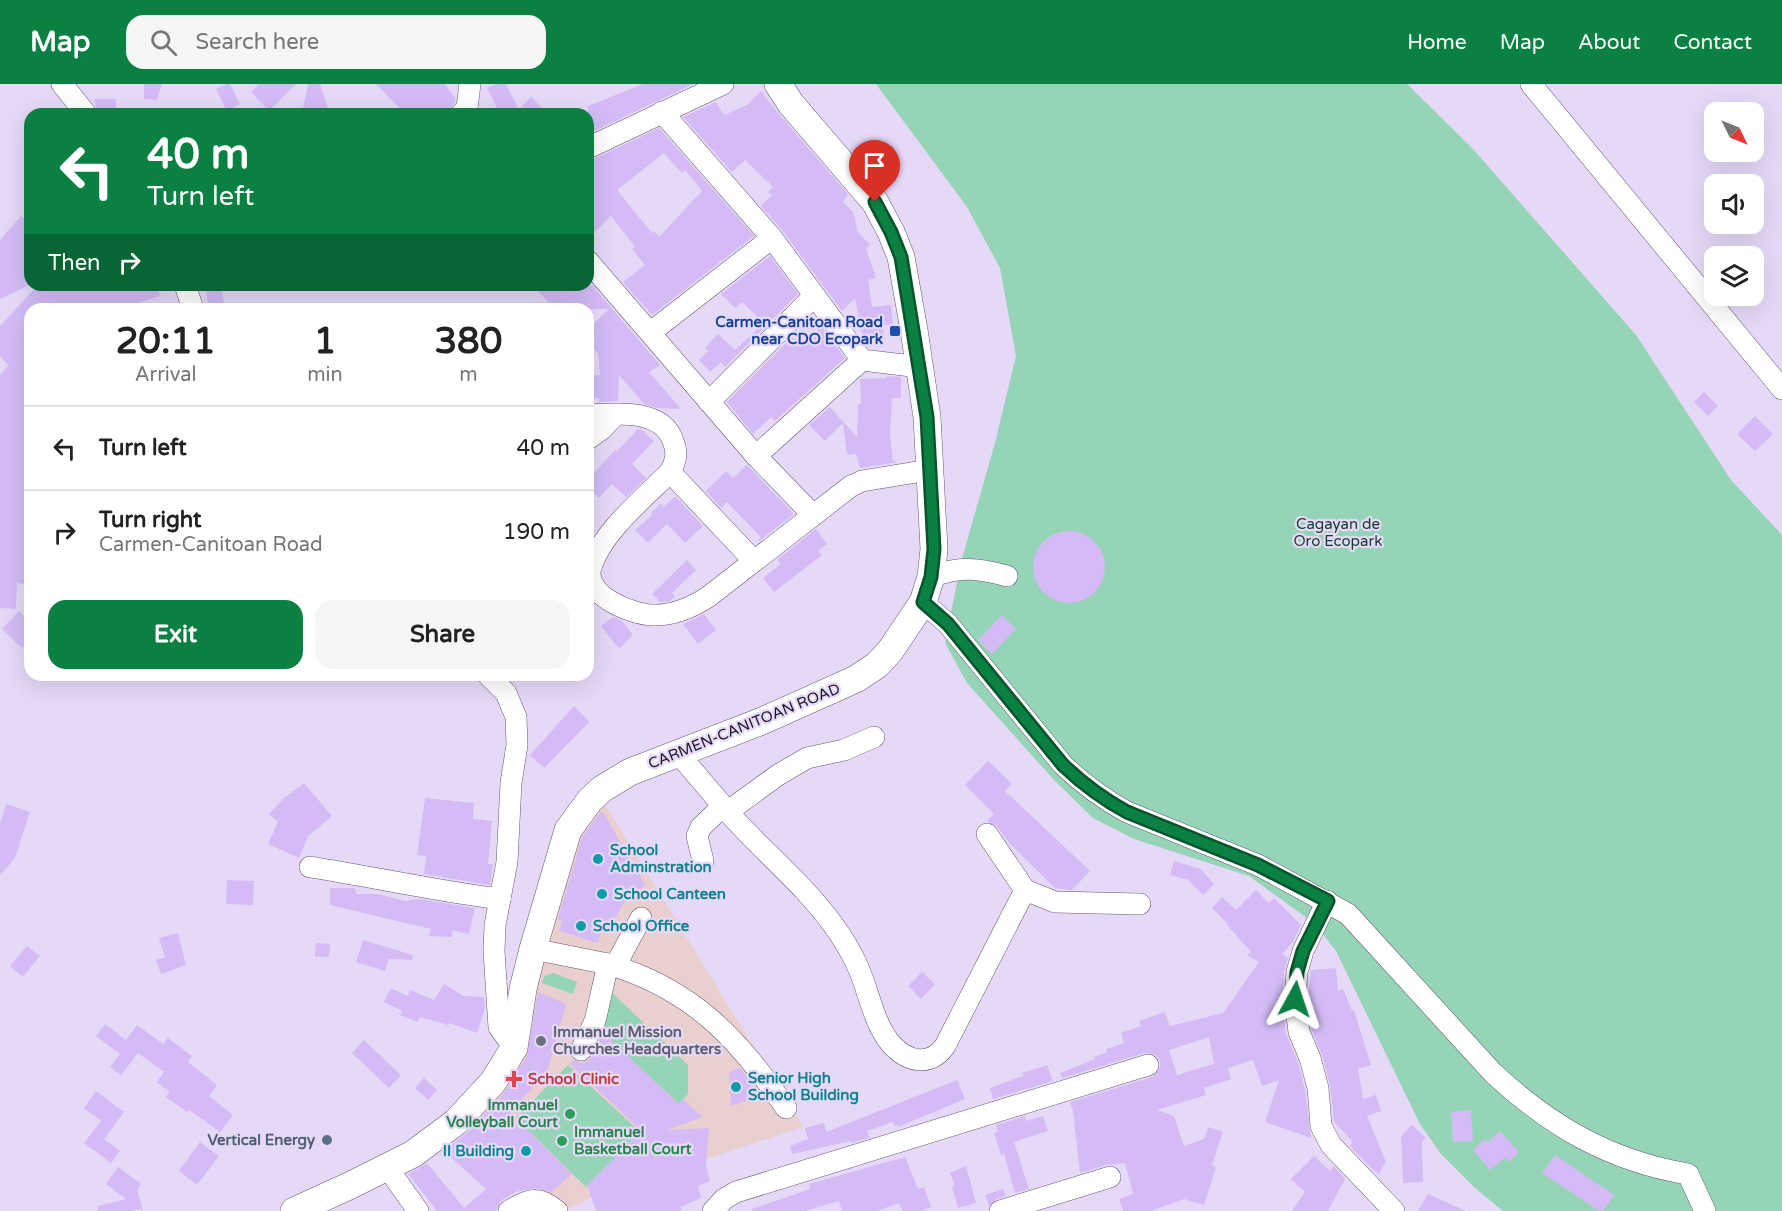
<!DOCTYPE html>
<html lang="en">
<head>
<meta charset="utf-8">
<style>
  body { margin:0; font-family:"Varela Round",sans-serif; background:#f6f6f6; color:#222; height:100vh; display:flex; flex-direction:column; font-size:22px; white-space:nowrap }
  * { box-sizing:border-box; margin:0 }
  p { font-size:20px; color:#767676 }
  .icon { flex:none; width:33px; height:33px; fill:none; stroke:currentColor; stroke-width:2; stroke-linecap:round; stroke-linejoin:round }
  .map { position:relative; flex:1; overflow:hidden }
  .drawer { position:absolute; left:24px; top:219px; width:570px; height:378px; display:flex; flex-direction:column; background:#fff; border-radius:18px; box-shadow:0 6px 24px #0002 }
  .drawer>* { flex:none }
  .hud { position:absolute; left:24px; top:24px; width:570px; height:183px; border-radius:18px; box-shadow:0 6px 24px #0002; background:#0b8043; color:#fff; overflow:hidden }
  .needle { width:39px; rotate:133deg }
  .fabs { position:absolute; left:1704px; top:18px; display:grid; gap:12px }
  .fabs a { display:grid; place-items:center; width:60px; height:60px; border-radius:12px; background:#fff; box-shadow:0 6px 24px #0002; font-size:30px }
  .pin { position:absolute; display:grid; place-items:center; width:51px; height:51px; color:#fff; margin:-62px -26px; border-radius:50% 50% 50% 0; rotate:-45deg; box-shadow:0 0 6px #0007 }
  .pin .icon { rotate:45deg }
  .me { position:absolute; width:66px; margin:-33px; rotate:5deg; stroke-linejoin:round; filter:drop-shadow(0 0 4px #0008) }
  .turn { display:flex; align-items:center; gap:21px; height:126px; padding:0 24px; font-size:27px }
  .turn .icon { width:78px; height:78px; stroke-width:2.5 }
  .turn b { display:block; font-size:42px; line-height:51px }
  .then { display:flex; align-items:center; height:57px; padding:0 24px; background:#0003; gap:12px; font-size:22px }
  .eta { display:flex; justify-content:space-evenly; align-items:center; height:102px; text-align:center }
  .eta b { font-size:36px; font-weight:800; line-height:42px }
  .primary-button { display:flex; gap:12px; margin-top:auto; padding:12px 24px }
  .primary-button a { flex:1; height:69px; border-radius:18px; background:#0b8043; color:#fff; font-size:24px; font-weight:800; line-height:69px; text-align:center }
  .primary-button a+a { background:#f6f6f6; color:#222 }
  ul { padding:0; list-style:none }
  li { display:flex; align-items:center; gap:18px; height:84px; padding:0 24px; border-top:2px solid #e0e0e0 }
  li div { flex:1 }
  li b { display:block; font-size:22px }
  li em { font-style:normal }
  header { display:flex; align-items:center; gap:36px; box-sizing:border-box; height:84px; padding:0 30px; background:#0b8043; color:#fff }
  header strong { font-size:28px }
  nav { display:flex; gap:33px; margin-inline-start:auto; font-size:21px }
  .search { width:420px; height:54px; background:#f6f6f6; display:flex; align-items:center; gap:15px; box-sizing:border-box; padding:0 21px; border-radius:18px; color:#767676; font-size:22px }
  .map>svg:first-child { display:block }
  .education { fill:#e9cfcd }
  .green { fill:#95d4b6 }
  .building { fill:#d4bbf6; fill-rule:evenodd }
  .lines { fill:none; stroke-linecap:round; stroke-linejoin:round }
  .minor-casing { stroke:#645974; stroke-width:22 }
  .major-casing { stroke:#645974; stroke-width:28 }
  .minor { stroke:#fff; stroke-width:21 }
  .major { stroke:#fff; stroke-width:27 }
  .route-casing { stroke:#07532c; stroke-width:15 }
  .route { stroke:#0b8043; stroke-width:10 }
  .transit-dot { fill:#1a4fb4; stroke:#e6d9f8; stroke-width:2 }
  .culture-dot { fill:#0f9aa8; stroke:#e6d9f8; stroke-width:2 }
  .worship-dot { fill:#6b7280; stroke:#e6d9f8; stroke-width:2 }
  .health-dot { fill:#e0444e; stroke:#e6d9f8; stroke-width:2 }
  .leisure-dot { fill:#2e9e5b; stroke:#e6d9f8; stroke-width:2 }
  .service-dot { fill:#5c6f8a; stroke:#e6d9f8; stroke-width:2 }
  .labels { text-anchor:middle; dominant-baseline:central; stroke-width:4.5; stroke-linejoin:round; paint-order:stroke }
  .transit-label { font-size:15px; font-weight:bold; fill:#164399; stroke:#e6d9f8; text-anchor:end }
  .park-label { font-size:15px; fill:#113b2a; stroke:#e6d9f8 }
  .street-label { font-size:15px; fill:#1c1722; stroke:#e6d9f8 }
  .culture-label { font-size:15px; font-weight:bold; fill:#0d838f; stroke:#e6d9f8; text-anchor:start }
  .worship-label { font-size:15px; font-weight:bold; fill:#5b616d; stroke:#e6d9f8; text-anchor:start }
  .health-label { font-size:15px; font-weight:bold; fill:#be3a42; stroke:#e6d9f8; text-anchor:start }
  .leisure-label { font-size:15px; font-weight:bold; fill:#27864d; stroke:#e6d9f8; text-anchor:end }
  .service-label { font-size:15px; font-weight:bold; fill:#4e5e75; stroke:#e6d9f8; text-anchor:end }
</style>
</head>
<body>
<header>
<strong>Map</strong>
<div class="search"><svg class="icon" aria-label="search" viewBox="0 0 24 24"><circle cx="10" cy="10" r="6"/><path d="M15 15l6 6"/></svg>Search here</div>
<nav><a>Home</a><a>Map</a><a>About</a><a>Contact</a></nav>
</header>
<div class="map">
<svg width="1782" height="1127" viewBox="0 0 1782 1127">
  <rect width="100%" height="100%" fill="#e6d9f8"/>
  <!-- education -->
  <path class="education" d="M606 722 803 1043 602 1109 565 1126 463 1036 489 999 542 836 588 730Z"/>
  <!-- green -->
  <g class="green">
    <path d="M876 0H1407L1473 65 1636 251 1731 396 1782 451V1127H1503L1475 1104 1441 1070 1420 1040 1336 867 1314 839 1249 792 1134 755 1093 734 1054 696 967 599 945 559 961 478 995 359 1016 272 1000 184 967 123Z"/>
    <path d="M553 889 577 898 573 910 542 899 544 893Z"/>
    <path d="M607 904 688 981V1010L679 1020 588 935Z"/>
    <path d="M568 981 640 1048 586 1103 516 1034Z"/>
  </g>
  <!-- building -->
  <g class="building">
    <path d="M144 0H162L157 16 144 15Z"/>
    <path d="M226 0H230L240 20 227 27 216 5Z"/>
    <path d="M259 0H296L269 27 251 8Z"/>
    <path d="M308 0H320L330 30H302Z"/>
    <path d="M376 0H445L455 14V18L449 26V30L442 23 433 30H405Z"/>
    <path d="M496 0H506L519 26 531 13 548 30H500L487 4Z"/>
    <path d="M643 0H693L588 50V22Z"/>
    <path d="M761 7 779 30 848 110 843 118 854 129 857 147 870 161 866 165 876 194 868 196 872 223 891 221 893 240 883 241 884 252 863 255 855 214 842 227 782 146 761 122 772 111 768 108 773 103 745 76 732 88 683 33 716 18 724 31 747 21Z"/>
    <path d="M94 15H116V30H98Z"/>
    <path d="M659 44 754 152 652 231 623 198 645 181 632 165 635 163 611 132 588 155V80L592 76ZM664 69 682 89 685 86 702 107 659 153 654 147 652 149 617 106Z"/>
    <path d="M21 132 30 140V201L0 215V156Z"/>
    <path d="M770 172 798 210 725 283 721 278 710 288 699 276 708 267 705 264 718 250 735 266 764 239 742 218 735 224 721 210Z"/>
    <path d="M38 201H156L160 212 120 225H30V393L25 409 30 410V502L17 499 16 525 0 524V291L9 281 0 273V242Z"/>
    <path d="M205 201H221L225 225H209Z"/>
    <path d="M532 201H592L660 281 649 288 681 325 657 324 644 320 619 291 618 317 599 318V314L588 315V292L600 291 598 269 590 261 595 255 588 245 609 225H555Z"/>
    <path d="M813 231 845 274 775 337 771 333 753 350 727 318 792 253 801 262 820 243 811 234Z"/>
    <path d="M887 292 901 293V314H892L890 350 893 377 899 378 860 384 856 370 847 371 843 339 825 357 809 341 830 323 857 353 858 320H861L860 295 887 294Z"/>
    <path d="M1704 308 1718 322 1708 332 1694 318Z"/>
    <path d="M1755 332 1773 350 1755 367 1737 350Z"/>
    <path d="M638 345 642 346 654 357 632 380 646 394 626 413 612 400 599 414 588 404V395L617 364 616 368Z"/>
    <path d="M747 381 794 430 759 457 758 456 761 453 727 418 721 424 706 407 726 387 733 394Z"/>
    <path d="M675 412 703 442 685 459 667 440 648 459 635 446 652 431 651 429 661 419 664 423Z"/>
    <path d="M816 445 827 460 818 467 822 471 774 508 763 494 781 480 777 476Z"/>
    <circle cx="1069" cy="483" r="36"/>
    <path d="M687 476 696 486 672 509 675 512 670 517 660 518 652 510Z"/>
    <path d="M19 527 30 537V556L22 564 2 545Z"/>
    <path d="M704 530 716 546 698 560 683 540Z"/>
    <path d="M1002 531 1016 545 992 570 978 556Z"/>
    <path d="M613 533 622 537 633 551 619 565 601 542Z"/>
    <path d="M574 622 589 638 544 684 530 671Z"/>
    <path d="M988 677 1012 700 1005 707 1090 787 1072 806 1055 804 1009 759 997 742 987 737 994 730 965 701Z"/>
    <path d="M304 699 332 732 308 752 299 774 268 760 278 738 269 730 284 714Z"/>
    <path d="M425 714 474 719 473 735 492 737 488 780H493L490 801 424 790 426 772 417 771Z"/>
    <path d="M6 720 30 728 15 774 0 791V740Z"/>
    <path d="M603 728 645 801 624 819 607 849 602 846 598 859 559 847 562 837 558 835 582 753 600 729Z"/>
    <path d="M1174 777 1201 785 1214 800 1203 811 1188 796 1170 791Z"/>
    <path d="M227 796 254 797 253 821 226 820Z"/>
    <path d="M330 804H355L356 810H377L406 817 419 815 475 824 469 850 452 846V853L429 852 431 845 330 821Z"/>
    <path d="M1256 806 1269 819 1274 814 1301 841 1293 858 1282 870 1288 874 1284 887 1282 916 1286 950 1298 978 1305 1006 1311 1054 1265 1038 1279 996 1262 1002 1253 976 1228 984 1231 995 1204 1004 1206 1011 1157 1026 1174 1032 1184 1062 1204 1055 1208 1043 1223 1048 1212 1081 1216 1083 1204 1121 1184 1115 1151 1127H1123L1119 1115 1133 1110 1125 1079 1106 1081 1080 1089 1073 1027 1070 1018 1152 993 1160 984V977L1156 971 1145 969 1062 994 1060 989 1095 975 1094 973 1107 968 1106 965 1124 959 1121 949 1141 942 1139 937 1165 928 1170 942 1223 929 1259 878 1247 871 1251 868 1227 841 1228 840 1212 824 1222 813 1236 826ZM1209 953 1214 980 1177 991 1169 966Z"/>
    <path d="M178 849 186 881 161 890 156 876 165 873 159 854Z"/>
    <path d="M363 856 413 871 412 876 389 875 385 887 356 878Z"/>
    <path d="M316 859 330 860 329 873H315Z"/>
    <path d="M27 862 40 872 23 893 10 882Z"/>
    <path d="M1336 884 1338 907 1343 905 1352 927 1354 926 1371 981 1358 985 1363 1015 1376 1011 1381 1027 1367 1032 1386 1078 1379 1090 1373 1086 1350 1062 1353 1058 1334 1038 1330 1001 1322 971 1311 945 1308 915 1311 886Z"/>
    <path d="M922 888 935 900 921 915 908 902Z"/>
    <path d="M444 900 464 912 484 913 485 925 477 949 449 939 448 941 420 933 418 938 400 931 402 927 384 918 391 904 408 912 410 906 434 916Z"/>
    <path d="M538 908 566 920 547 988 510 1028 572 1090 551 1108 534 1104 516 1108 502 1116 496 1127H437L408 1090 427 1079 464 1124 486 1105 444 1067 467 1049 502 1012 527 972Z"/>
    <path d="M105 940 126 956 137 941 163 960 168 954 192 972 188 978 217 1001 209 1012 233 1031 220 1048 189 1026 187 1028 166 1013 170 1008 157 998 164 988 138 969 121 991 110 983 120 970 96 952Z"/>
    <path d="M603 949 679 1020 683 1015 702 1033 667 1046 709 1044 706 1081 710 1097 698 1102 701 1114 680 1123 682 1127H596L587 1101 642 1047 570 980 574 976 581 979 589 976Z"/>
    <path d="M364 956 401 991 389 1004 352 969Z"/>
    <path d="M1047 981 1053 997 993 1015 990 1004 1023 992 1022 989Z"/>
    <path d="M740 984 748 994 755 1013 731 1022 729 988Z"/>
    <path d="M424 994 437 1006 428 1016 415 1004Z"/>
    <path d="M957 996 965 1015 898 1043V1041L894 1042 893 1038 867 1047 869 1053 868 1054 851 1059V1057L792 1070 790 1062 808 1055 805 1044 824 1039 826 1048Z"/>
    <path d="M96 1007 124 1028 104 1055 120 1067 111 1079 84 1059 101 1037 84 1024Z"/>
    <path d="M1471 1026 1473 1057 1453 1058 1451 1028Z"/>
    <path d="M1025 1032 1026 1037 1043 1032 1048 1047 1014 1058 1029 1105 1015 1109 1004 1070 1001 1071 994 1049 998 1048 996 1041Z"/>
    <path d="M1412 1041 1426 1054 1422 1058 1423 1098 1403 1099 1401 1052Z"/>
    <path d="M1500 1047 1519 1068 1509 1078 1505 1074 1490 1086 1473 1066 1485 1055 1488 1058Z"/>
    <path d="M200 1058 219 1072 197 1101 179 1087Z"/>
    <path d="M1555 1071 1614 1111 1603 1127H1599L1542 1089Z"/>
    <path d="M1314 1072 1330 1087 1334 1082 1345 1095 1328 1127H1292L1305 1108 1291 1095Z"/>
    <path d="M905 1073 918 1105 924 1103 931 1123 921 1127H902L899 1119 877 1127H842L839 1117 805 1127H752V1125L810 1105 809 1100Z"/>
    <path d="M966 1082 976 1119 958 1124 952 1103 955 1102 950 1089Z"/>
    <path d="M118 1083 141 1100 137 1106 143 1127 140 1125 132 1127H98V1122L126 1115 106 1100Z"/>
    <path d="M1003 1105 1006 1112 996 1115 989 1122 985 1111Z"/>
    <path d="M1428 1110 1466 1127H1418Z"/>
  </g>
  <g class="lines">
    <!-- minor casing -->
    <g class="minor-casing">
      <g id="minor">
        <path d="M62 0 86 30"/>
        <path d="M1531 0 1782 305"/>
        <path d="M662 28 772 154 862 276 920 283"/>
        <path d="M461 30 467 24 470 0"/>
        <path d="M588 64 723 0"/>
        <path d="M588 177 756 372 813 431"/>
        <path d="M185 201 193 225"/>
        <path d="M651 248 772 154"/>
        <path d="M709 318 814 212"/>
        <path d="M588 331C616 330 662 324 673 357 678 369 676 377 670 388 644 414 602 448 591 483 582 511 631 530 652 531 673 532 691 524 708 513L851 402 862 397 929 386"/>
        <path d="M588 355 602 345 615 331"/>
        <path d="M756 372 862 276"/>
        <path d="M670 388 754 477"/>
        <path d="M931 493C960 482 978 484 1007 492"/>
        <path d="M923 518 948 540 1063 681C1083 700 1103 715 1127 728L1258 781 1348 830 1493 989C1550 1042 1610 1077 1688 1090L1705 1127"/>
        <path d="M488 591 506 609 516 633 517 661 511 699 507 778 495 841 494 867 499 943 514 964"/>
        <path d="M677 668C694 688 711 708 728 728 762 767 803 799 834 842 842 853 851 868 857 881 869 906 873 940 892 961 908 978 930 983 945 962L1025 806 987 750"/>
        <path d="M727 728 778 691 807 674 844 666 874 653"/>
        <path d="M703 777 697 752 701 743 723 722"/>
        <path d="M310 783C374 793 436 807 500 815"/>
        <path d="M1025 806 1055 818 1140 820"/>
        <path d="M1327 817 1303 867 1297 888 1295 915 1299 948 1310 974 1318 1004 1321 1042 1331 1061 1394 1127"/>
        <path d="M533 865 608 880 595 937 581 966"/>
        <path d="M608 880C692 905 738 954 786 1024"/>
        <path d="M615 882 641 834"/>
        <path d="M387 1083 418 1127"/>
        <path d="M509 1127C528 1115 539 1111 557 1127"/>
        <path d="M713 1127 724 1115 736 1108 1148 981"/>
        <path d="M1000 1127 1110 1093"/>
      </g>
    </g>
    <!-- major casing -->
    <g class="major-casing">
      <path id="major" d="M294 1127 349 1102 413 1070 456 1038 493 998 514 964 523 905 533 865 568 746 590 716 602 705 630 688 762 637 856 595 877 581 890 567 923 518 931 493 934 465 927 333 914 246 901 173 891 148 875 118 791 20 778 0"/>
    </g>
    <!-- minor -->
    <use href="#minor" class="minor"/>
    <!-- major -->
    <use href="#major" class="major"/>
  </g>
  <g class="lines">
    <!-- route casing -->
    <g class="route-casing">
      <path id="route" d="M875 118 891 148 901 173 927 333 934 465 931 493 923 518 948 540 1063 681C1083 700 1103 715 1127 728L1258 781 1328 817 1303 867 1297 888 1295 915"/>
    </g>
    <!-- route -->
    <use href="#route" class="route"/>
  </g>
  <!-- markers -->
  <rect class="transit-dot" x="889" y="241" width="12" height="12" rx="3"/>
  <g class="culture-dot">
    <circle cx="598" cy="775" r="6"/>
    <circle cx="602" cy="810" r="6"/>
    <circle cx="581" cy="842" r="6"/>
    <circle cx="736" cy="1003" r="6"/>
    <circle cx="526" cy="1067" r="6"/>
  </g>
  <circle class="worship-dot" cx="541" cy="957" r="6"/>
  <path class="health-dot" d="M511 986h6v6h6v6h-6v6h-6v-6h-6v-6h6z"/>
  <g class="leisure-dot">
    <circle cx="570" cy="1030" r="6"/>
    <circle cx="562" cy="1057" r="6"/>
  </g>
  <circle class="service-dot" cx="327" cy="1056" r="6"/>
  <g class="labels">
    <!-- transit labels -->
    <g class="transit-label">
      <text x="883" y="238">Carmen-Canitoan Road<tspan x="883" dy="17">near CDO Ecopark</tspan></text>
    </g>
    <!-- park labels -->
    <g class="park-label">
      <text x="1338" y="440">Cagayan de<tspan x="1338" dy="17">Oro Ecopark</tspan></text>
    </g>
    <!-- street labels -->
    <g class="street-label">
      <text transform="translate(744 642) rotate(-22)">CARMEN-CANITOAN ROAD</text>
    </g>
    <!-- culture labels -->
    <g class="culture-label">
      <text x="610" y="766">School<tspan x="610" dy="17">Adminstration</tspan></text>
      <text x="614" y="810">School Canteen</text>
      <text x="593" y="842">School Office</text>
      <text x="748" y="994">Senior High<tspan x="748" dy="17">School Building</tspan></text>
      <text x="514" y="1067" text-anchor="end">II Building</text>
    </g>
    <!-- worship labels -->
    <g class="worship-label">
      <text x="553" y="948">Immanuel Mission<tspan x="553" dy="17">Churches Headquarters</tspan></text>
    </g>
    <!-- health labels -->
    <g class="health-label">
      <text x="528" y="995">School Clinic</text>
    </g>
    <!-- leisure labels -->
    <g class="leisure-label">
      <text x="558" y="1021">Immanuel<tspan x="558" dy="17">Volleyball Court</tspan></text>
      <text x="574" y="1048" text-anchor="start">Immanuel<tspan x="574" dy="17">Basketball Court</tspan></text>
    </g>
    <!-- service labels -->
    <g class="service-label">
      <text x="315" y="1056">Vertical Energy</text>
    </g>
  </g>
</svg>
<div class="fabs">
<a><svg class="needle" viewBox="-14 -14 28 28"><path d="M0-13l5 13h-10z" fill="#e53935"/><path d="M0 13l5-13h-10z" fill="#767676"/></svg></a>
<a><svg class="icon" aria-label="sound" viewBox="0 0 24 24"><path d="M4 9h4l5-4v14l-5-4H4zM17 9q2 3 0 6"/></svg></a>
<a><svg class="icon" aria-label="layers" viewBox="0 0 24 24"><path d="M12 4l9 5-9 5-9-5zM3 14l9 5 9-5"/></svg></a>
</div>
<div class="pin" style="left:875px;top:118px;background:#d93025"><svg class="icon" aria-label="arrive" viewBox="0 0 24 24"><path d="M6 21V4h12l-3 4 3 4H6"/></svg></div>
<svg class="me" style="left:1295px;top:915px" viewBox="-20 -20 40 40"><path d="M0-17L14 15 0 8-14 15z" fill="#0b8043" stroke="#fff" stroke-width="4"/></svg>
<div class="hud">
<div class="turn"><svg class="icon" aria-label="left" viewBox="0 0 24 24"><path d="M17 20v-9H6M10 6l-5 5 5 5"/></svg><div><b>40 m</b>Turn left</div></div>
<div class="then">Then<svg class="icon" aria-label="right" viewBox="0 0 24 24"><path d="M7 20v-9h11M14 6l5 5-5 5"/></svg></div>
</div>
<section class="drawer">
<div class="eta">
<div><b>20:11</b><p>Arrival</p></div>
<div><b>1</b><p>min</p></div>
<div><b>380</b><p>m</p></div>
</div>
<ul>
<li><svg class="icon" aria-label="left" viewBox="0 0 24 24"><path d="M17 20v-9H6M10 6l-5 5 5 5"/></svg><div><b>Turn left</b></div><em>40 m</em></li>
<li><svg class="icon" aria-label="right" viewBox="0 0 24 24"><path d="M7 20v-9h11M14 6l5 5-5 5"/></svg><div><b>Turn right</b><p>Carmen-Canitoan Road</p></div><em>190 m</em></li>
</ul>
<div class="primary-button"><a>Exit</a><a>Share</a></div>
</section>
</div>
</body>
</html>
